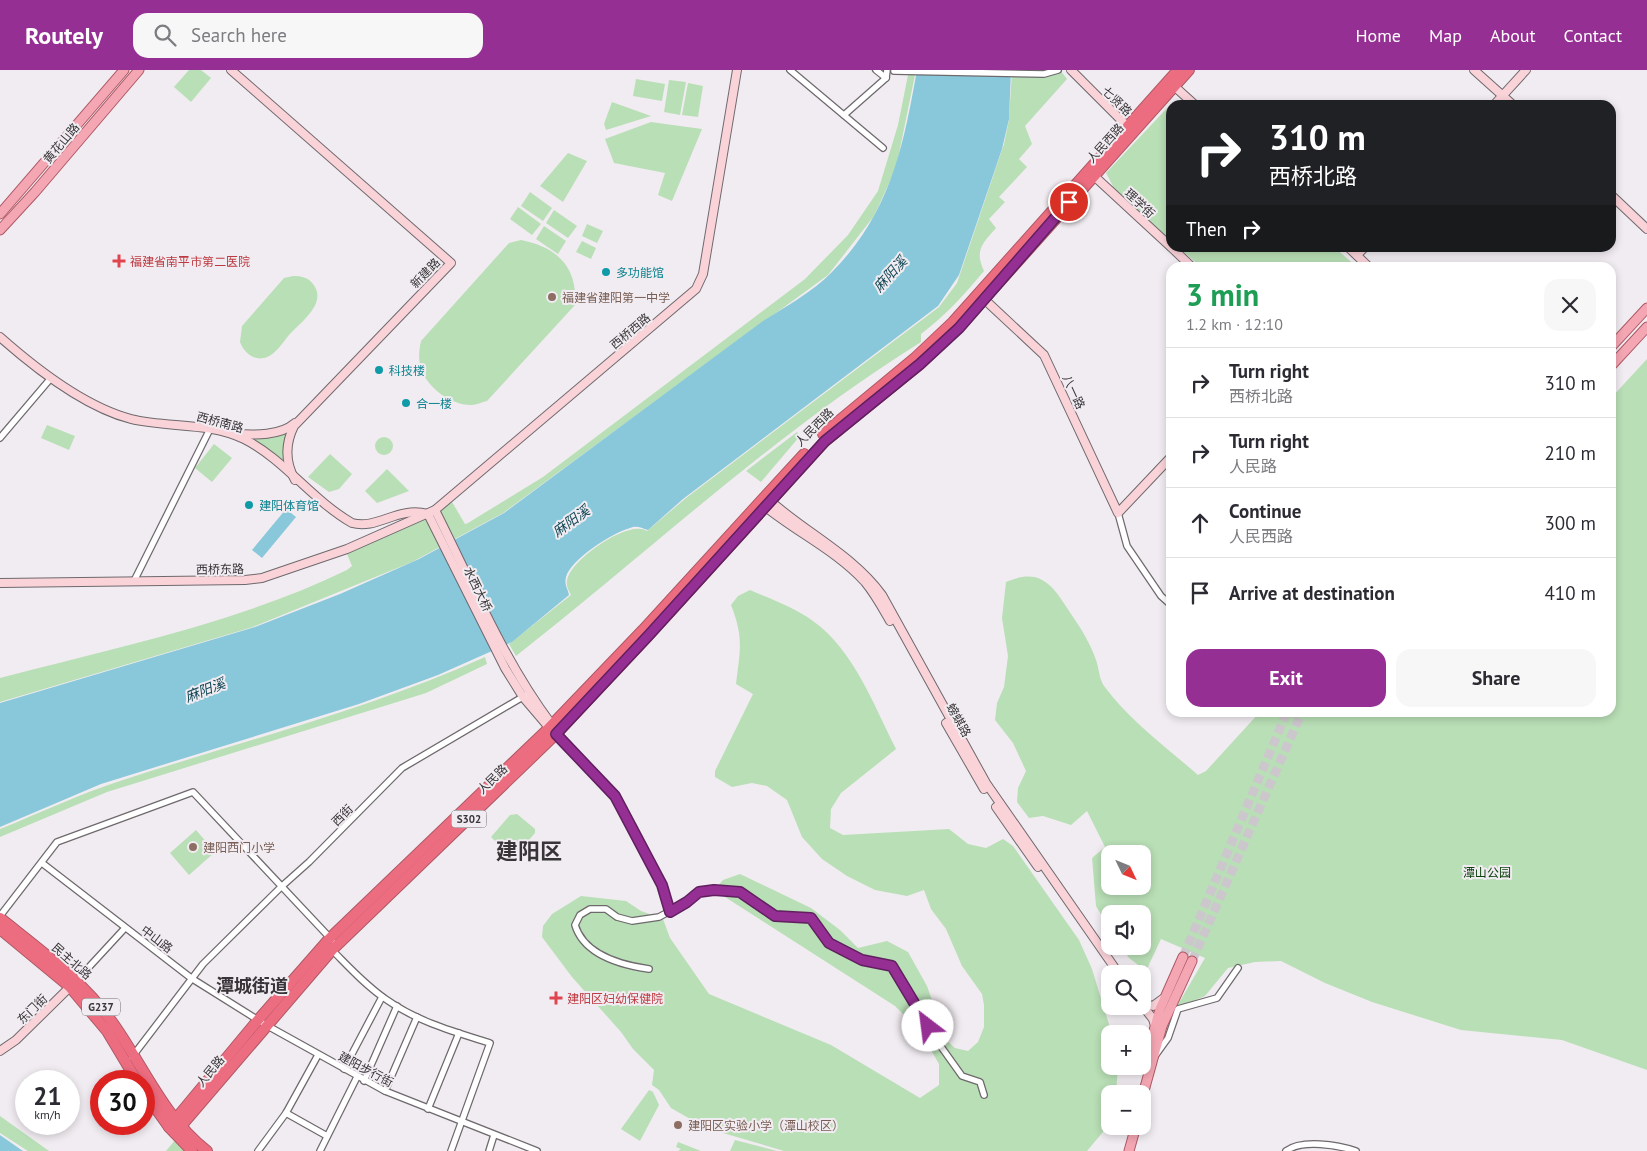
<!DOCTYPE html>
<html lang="en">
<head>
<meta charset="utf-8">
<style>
  body { margin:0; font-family:"PT Sans","Noto Sans SC",sans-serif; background:#f7f7f7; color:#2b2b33; height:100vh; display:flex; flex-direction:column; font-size:19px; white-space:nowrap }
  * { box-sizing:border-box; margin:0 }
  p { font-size:16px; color:#7c7c81 }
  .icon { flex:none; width:28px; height:28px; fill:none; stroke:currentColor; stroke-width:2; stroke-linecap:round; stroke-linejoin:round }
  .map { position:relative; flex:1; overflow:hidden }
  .side { position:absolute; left:1166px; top:192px; width:450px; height:455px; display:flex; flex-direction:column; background:#fff; border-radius:15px; box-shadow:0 2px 8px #0003 }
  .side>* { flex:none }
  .hud { position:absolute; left:1166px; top:30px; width:450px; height:152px; border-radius:15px; box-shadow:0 2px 8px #0003; background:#202124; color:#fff; overflow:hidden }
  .needle { width:32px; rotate:133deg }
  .controls { position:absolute; left:1101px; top:775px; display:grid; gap:10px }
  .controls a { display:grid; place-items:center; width:50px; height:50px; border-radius:10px; background:#fff; box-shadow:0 2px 8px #0003; font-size:25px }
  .speed { position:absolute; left:15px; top:1000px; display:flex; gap:10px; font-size:25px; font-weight:700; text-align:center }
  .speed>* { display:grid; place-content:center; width:65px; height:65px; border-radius:50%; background:#fff; box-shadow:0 2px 8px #0003; line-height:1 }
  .speed small { font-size:12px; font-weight:400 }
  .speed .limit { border:8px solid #d22; background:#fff; color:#111 }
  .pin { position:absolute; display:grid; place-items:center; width:42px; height:42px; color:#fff; margin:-21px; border:2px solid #fff; border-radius:50%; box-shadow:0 1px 5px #0007 }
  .me { position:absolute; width:55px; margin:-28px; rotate:330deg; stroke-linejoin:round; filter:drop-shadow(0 0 4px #0008) }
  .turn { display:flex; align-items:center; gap:18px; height:105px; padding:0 20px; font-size:22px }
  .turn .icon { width:65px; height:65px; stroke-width:2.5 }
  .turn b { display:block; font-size:35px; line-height:42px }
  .then { display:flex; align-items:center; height:48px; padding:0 20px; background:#0003; gap:10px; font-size:19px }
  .round { display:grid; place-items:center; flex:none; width:52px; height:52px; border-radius:15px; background:#f7f7f7 }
  .head { display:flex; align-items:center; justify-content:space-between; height:85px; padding:0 20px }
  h1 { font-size:30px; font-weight:700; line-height:38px; color:#1e9e55 }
  .primary-button { display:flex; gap:10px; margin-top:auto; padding:10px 20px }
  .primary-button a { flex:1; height:58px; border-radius:15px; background:#952f93; color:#fff; font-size:20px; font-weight:700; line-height:58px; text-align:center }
  .primary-button a+a { background:#f7f7f7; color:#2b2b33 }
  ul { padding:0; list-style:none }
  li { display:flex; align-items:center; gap:15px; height:70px; padding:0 20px; border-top:1px solid #e1e1e2 }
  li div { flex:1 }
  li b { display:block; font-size:19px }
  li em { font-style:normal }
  header { display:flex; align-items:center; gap:30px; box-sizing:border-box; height:70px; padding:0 25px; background:#952f93; color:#fff }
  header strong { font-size:24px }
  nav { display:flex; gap:28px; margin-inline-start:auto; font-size:18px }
  .search { width:350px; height:45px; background:#f7f7f7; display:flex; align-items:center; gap:12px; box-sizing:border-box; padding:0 18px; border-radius:15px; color:#7c7c81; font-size:19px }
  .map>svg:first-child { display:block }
  .green { fill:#b9dfb6; fill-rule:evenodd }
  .water { fill:#89c8da }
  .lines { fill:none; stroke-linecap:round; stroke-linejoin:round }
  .primary-tunnel { stroke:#ccc7cc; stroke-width:9; stroke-dasharray:9 4.5; stroke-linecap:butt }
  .street-casing { stroke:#6e696d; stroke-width:8 }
  .secondary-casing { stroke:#6e696d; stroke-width:10 }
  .primary-casing { stroke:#ad5966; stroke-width:11 }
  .highway-casing { stroke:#ad5966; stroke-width:12 }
  .street { stroke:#fff; stroke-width:5.5 }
  .secondary { stroke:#fad3d9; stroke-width:8 }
  .primary { stroke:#f4a7b3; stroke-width:9 }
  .highway { stroke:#ed6d80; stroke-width:10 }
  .route-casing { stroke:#611f60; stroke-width:12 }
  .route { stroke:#952f93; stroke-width:9 }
  .health-dot { fill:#e0444e; stroke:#f1ecf1; stroke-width:2 }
  .culture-dot { fill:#0f9aa8; stroke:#f1ecf1; stroke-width:2 }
  .education-dot { fill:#8d6e63; stroke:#f1ecf1; stroke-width:2 }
  .labels { text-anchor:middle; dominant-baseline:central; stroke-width:4; stroke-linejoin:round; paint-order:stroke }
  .shield { fill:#f1ecf1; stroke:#6f6c6f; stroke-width:1 }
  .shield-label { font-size:11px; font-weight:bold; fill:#373537 }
  .street-label { font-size:12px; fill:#373537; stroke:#f1ecf1 }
  .health-label { font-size:12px; fill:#be3a42; stroke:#f1ecf1; text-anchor:start }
  .culture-label { font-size:12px; fill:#0d838f; stroke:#f1ecf1; text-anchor:start }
  .education-label { font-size:12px; fill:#785e54; stroke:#f1ecf1; text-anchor:start }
  .park-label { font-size:12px; fill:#0d420d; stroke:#f1ecf1 }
  .water-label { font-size:14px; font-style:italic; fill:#134957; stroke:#f1ecf1 }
  .district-label { font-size:18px; font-weight:bold; fill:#373537; stroke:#f1ecf1 }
  .town-label { font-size:22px; font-weight:bold; fill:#373537; stroke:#f1ecf1 }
</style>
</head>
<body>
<header>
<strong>Routely</strong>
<div class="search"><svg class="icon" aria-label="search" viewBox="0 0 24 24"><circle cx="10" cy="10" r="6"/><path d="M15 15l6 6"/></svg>Search here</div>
<nav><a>Home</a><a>Map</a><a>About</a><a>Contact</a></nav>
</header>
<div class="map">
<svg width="1647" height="1081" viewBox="0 0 1647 1081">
  <rect width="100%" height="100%" fill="#f1ecf1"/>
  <!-- green -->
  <g class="green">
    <path d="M189 0H201L211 8 191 32 174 17Z"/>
    <path d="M909 0H916L896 98 874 146 828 205 503 443 412 492 253 557 0 632V608C116 577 238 553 347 500L352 496 347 484 417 452 452 432 465 454 468 453 543 407 805 209 848 165 878 121 898 55Z"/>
    <path d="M1012 0H1060L1067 9 1025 56 1032 74 1019 89 1027 97 999 127 1005 132 989 149 996 158C983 173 974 180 984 201 965 224 945 246 921 264V272C775 363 651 480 516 586L509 574 571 525C568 519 565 514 568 507 574 488 629 449 647 461L686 428 939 237 957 213 1004 74 1009 50Z"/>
    <path d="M636 9 665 14 662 31 633 26Z"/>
    <path d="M669 10 686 12 680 45 664 42Z"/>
    <path d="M688 13 703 16 698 47 682 45Z"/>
    <path d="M612 32 651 46 606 60 604 54Z"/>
    <path d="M1170 35H1171V171L1114 118 1106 103Z"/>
    <path d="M651 52 702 59 672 131 658 125 665 103 614 93 605 69Z"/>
    <path d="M568 83 587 91 563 132 540 116Z"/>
    <path d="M530 122 552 138 543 151 521 136Z"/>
    <path d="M518 137 541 154 532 165 510 149Z"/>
    <path d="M554 140 577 156 568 168 546 153Z"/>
    <path d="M587 154 603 161 597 173 582 166Z"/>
    <path d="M544 156 566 171 558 184 536 169Z"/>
    <path d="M521 170C557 177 578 197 575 235L487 331C482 332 476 335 472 335 452 336 426 317 421 298 418 289 419 280 421 271L509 173Z"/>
    <path d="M582 171 596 178 591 189 576 182Z"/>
    <path d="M1179 178H1335L1357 197H1201Z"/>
    <path d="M293 206C301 206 308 207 313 214 328 233 301 252 289 265 283 272 276 284 267 287 255 292 244 283 240 272L242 256 284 208Z"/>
    <path d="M1647 289V1000L1562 970 1461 960 1372 932 1325 913 1281 891 1255 892 1228 898 1205 926 1176 938 1205 888 1161 869 1146 901 1129 888 1121 876H1142V844H1110V860L1096 836 1092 788 1105 777 1087 741 1071 755 1043 746 1029 748 1017 732 1018 718 1026 701 1013 673 995 650 997 633 1004 617 1008 586 1002 548 1006 512C1043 496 1054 518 1073 547 1082 560 1091 575 1096 590 1099 598 1099 609 1104 616 1129 650 1166 677 1198 705L1206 701 1259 643 1611 642V328ZM1110 784H1142V816H1110Z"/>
    <path d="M47 355 75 366 69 380 41 368Z"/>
    <path d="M288 361 286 396 248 367Z"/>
    <path d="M797 362 800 366 761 412 746 401Z"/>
    <circle cx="384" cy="376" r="9"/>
    <path d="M214 374 232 388 212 412 195 398Z"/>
    <path d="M330 384 352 404 339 419 329 422 308 407Z"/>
    <path d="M387 399 409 421 377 433 365 421Z"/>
    <path d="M750 520C771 529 795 538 813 551 854 580 874 636 896 679L841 723 831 739 830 758 843 765 949 759 968 774 986 778 1003 769 1013 776 1079 870 1092 899 1112 964H1110V996H1118L1116 1024H1110L1108 1056 1087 1081H784L706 1058 671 1038 659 1020 652 1015 654 1000 633 979 621 962 572 907 542 867 543 856 552 844 581 826 626 831 641 841 663 849 670 868 709 924 831 975 920 1028 939 1015V994L920 961 895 936 714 820 723 810 740 804 811 838 840 860 858 878 887 871 908 882 927 916 946 970 955 978 968 981 978 972 984 957V935L982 924 962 896 946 859 931 839 924 820 907 826 875 820 847 806 822 789 802 767 787 730 767 716 752 713 732 717 715 707V701L753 624 736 614C740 580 744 568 731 535L738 526Z"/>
    <path d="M485 587 487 594 426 623 107 722 0 767V759C40 743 79 724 120 711 242 671 368 640 485 587Z"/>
    <path d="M517 744 535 759V763L515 786 511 787 491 767 510 745Z"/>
    <path d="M196 760 215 782 189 805 170 783Z"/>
    <path d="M649 1020 653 1022 659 1035 640 1071 621 1059Z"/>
    <path d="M0 1046 49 1081H28L0 1063Z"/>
    <path d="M175 1070 189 1081H166Z"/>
    <path d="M735 1070 777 1081H730Z"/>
    <path d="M678 1072 701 1081H678L681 1079 676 1077Z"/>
  </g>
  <!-- water -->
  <g class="water">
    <path d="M917 0H1011L1009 49 1002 79 959 205 938 236 683 429 648 460C641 458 637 455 630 458 612 463 571 489 566 507 564 515 568 519 569 525L512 572 438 605 359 634 101 714 0 757V633L255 557 340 524 419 489 504 443 763 251C787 236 812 222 831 203 890 144 903 78 917 0Z"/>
    <path d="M286 439 296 447 262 488 252 480Z"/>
    <path d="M0 1065 20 1079 23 1081H0Z"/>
  </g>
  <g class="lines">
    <!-- primary-tunnel -->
    <g class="primary-tunnel">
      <path d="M1183 887 1287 642"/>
      <path d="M1192 891 1302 642"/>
    </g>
    <!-- street casing -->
    <g class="street-casing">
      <g id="street">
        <path d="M790 0 883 78"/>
        <path d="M876 0 886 8"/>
        <path d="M894 1 1044 4 1058 0"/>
        <path d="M844 45 886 8 887 0"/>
        <path d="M0 368 51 308"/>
        <path d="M1118 443 1127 476 1161 526 1171 535"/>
        <path d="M134 511 210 359"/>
        <path d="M556 664 615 726 662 815 670 842"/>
        <path d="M42 793 191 908 266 955 385 1021 537 1081"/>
        <path d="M0 846 57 772 193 722 332 870"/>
        <path d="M332 880C349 897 366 916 387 930 418 952 455 962 490 973L451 1081"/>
        <path d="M649 899C621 895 584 885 575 855L580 845 590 839H606L617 847 632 851 659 847 687 832 699 821 714 820 740 822 775 846 811 848 829 873 862 890 892 897 920 940 937 971 962 1006 980 1012 984 1025"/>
        <path d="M77 910 125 858"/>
        <path d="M1155 986 1168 968 1178 939 1217 928 1238 898"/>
        <path d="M132 987 203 894 281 817 309 792 402 698 526 625"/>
        <path d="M344 999 382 927"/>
        <path d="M364 1011 397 936"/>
        <path d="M385 1021 417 947"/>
        <path d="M428 1039 459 963"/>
        <path d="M286 1043 327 1066"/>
        <path d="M258 1081 286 1043 318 985"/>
        <path d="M320 1081 357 1007"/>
        <path d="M489 1081 494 1065"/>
        <path d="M1286 1081C1302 1069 1338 1075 1356 1081"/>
      </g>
    </g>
    <!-- secondary casing -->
    <g class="secondary-casing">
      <g id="secondary">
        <path d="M231 0 451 193 294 356C285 374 285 392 295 410"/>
        <path d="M1071 0 1127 56"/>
        <path d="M1474 0 1513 35"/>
        <path d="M1174 16 1195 35"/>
        <path d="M1494 35 1526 0"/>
        <path d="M1093 105 1171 177"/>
        <path d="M1611 125 1647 159"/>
        <path d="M1172 178 1193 198"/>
        <path d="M1349 178 1370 198"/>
        <path d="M1357 185 1364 178"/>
        <path d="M984 229 1044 285 1118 443 1171 387"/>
        <path d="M0 267C35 298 85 337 131 349 168 358 209 352 244 369 284 389 312 430 352 453 378 460 397 436 428 444"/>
        <path d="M236 364C255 365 280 366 295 353"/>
        <path d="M767 428C804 462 852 484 882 525L986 713 1119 904"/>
        <path d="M762 434C794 461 836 480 865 512 875 524 882 537 890 551"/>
        <path d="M435 440C472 513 503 590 552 655"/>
        <path d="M428 444 505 598 523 627 552 661"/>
        <path d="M0 513 245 510 262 508 347 479 435 440 696 219 703 204 737 0"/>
        <path d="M946 653 984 719"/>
        <path d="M996 737 1038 797"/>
        <path d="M1142 933 1153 936 1164 928"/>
        <path d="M1142 935 1153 949 1156 959"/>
        <path d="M0 981 16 970 74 913"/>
      </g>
    </g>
    <!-- primary casing -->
    <g class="primary-casing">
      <g id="primary">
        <path d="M0 144 124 0"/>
        <path d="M0 160 35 122 139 0"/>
        <path d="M1611 277 1647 238"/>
        <path d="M1611 296 1647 257"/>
        <path d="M1148 982 1160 939 1183 887"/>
        <path d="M1142 1028 1162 956 1192 891"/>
        <path d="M1129 1081 1136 1056"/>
      </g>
    </g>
    <!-- highway casing -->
    <g class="highway-casing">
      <g id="highway">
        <path d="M823 364 916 287 953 252 1178 0"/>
        <path d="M0 848C40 880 82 910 112 952 143 995 164 1048 207 1081"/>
        <path d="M0 859 70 917 107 961 137 1011"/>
        <path d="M144 1022 169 1057 192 1081"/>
        <path d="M169 1057 258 950 330 868 548 659 643 560 804 384"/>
        <path d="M175 1063 332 880 556 664 648 566 825 371 920 294 959 257 1189 0"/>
      </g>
    </g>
    <!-- street -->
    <use href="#street" class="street"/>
    <!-- secondary -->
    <use href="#secondary" class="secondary"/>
    <!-- primary -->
    <use href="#primary" class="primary"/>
    <!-- highway -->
    <use href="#highway" class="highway"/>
  </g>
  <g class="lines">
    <!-- route casing -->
    <g class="route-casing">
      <path id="route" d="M928 956 892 896 862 890 829 873 811 848 775 846 740 822 714 820 699 822 687 832 670 842 662 815 615 726 556 664 648 566 825 371 920 294 959 258 1069 132"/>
    </g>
    <!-- route -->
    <use href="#route" class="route"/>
  </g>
  <!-- markers -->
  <g class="health-dot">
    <path d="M116.5 183.5h5v5h5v5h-5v5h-5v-5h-5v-5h5z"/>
    <path d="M553.5 920.5h5v5h5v5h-5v5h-5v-5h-5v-5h5z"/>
  </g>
  <g class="culture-dot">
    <circle cx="606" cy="202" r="5"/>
    <circle cx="379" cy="300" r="5"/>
    <circle cx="406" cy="333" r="5"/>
    <circle cx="249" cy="435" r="5"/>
  </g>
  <g class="education-dot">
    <circle cx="552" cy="227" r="5"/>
    <circle cx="193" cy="777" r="5"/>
    <circle cx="678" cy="1055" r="5"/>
  </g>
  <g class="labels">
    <!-- shield labels -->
    <g class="shield">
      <rect x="451.5" y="740.5" width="35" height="17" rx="4"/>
      <rect x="82" y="928.5" width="38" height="17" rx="4"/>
    </g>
    <g class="shield-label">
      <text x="469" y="749">S302</text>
      <text x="101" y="937">G237</text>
    </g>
    <!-- street labels -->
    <g class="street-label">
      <text transform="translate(1117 31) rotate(44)">七贤路</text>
      <text transform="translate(61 73) rotate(-50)">黄花山路</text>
      <text transform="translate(1105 73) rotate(-48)">人民西路</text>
      <text transform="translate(1140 133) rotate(43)">理学街</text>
      <text transform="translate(425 203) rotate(-46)">新建路</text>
      <text transform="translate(630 261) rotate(-40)">西桥西路</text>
      <text transform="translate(1074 322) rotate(65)">八一路</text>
      <text transform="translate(220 352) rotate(15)">西桥南路</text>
      <text transform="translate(814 357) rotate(-45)">人民西路</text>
      <text transform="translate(220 499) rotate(-1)">西桥东路</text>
      <text transform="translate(478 519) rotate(64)">水西大桥</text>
      <text transform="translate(959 650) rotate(61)">螃蜞路</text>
      <text transform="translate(492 709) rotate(-44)">人民路</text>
      <text transform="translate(342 745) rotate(-45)">西街</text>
      <text transform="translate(157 869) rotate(37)">中山路</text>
      <text transform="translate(72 891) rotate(41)">民主北路</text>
      <text transform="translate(32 939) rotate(-44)">东门街</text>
      <text transform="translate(366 999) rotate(28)">建阳步行街</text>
      <text transform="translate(210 1001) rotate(-50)">人民路</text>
    </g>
    <!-- health labels -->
    <g class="health-label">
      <text x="130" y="191">福建省南平市第二医院</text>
      <text x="567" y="928">建阳区妇幼保健院</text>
    </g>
    <!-- culture labels -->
    <g class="culture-label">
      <text x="616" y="202">多功能馆</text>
      <text x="389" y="300">科技楼</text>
      <text x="416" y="333">合一楼</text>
      <text x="259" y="435">建阳体育馆</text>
    </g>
    <!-- education labels -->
    <g class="education-label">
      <text x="562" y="227">福建省建阳第一中学</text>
      <text x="203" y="777">建阳西门小学</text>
      <text x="688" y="1055">建阳区实验小学（潭山校区）</text>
    </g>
    <!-- park labels -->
    <g class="park-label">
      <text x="1487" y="802">潭山公园</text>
    </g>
    <!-- water labels -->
    <g class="water-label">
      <text transform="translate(890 204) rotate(-48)">麻阳溪</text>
      <text transform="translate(571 451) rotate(-36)">麻阳溪</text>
      <text transform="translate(205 620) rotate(-21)">麻阳溪</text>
    </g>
    <!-- district labels -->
    <g class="district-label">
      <text x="252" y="915">潭城街道</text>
    </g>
    <!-- town labels -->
    <g class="town-label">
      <text x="529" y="781">建阳区</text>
    </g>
  </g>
</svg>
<div class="controls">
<a><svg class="needle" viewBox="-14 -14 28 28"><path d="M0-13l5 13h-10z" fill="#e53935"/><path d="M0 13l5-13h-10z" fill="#7c7c81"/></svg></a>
<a><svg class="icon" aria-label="sound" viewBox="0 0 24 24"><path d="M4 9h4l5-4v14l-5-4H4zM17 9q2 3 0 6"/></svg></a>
<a><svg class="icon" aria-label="search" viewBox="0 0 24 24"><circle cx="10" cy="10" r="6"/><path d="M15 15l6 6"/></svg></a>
<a>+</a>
<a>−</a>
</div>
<div class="speed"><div>21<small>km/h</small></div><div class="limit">30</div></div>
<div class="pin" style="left:1069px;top:132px;background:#d93025"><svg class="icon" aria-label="arrive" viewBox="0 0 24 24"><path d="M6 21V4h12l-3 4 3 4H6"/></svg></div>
<svg class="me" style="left:928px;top:956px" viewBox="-20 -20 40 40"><circle r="19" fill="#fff"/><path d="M0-13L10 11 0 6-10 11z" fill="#952f93"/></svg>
<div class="hud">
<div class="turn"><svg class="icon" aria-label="right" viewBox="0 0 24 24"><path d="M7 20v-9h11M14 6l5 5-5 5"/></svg><div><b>310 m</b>西桥北路</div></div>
<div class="then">Then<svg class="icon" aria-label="right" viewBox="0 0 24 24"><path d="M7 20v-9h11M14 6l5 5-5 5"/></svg></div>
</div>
<section class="side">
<div class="head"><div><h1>3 min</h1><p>1.2 km · 12:10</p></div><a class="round"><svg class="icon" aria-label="close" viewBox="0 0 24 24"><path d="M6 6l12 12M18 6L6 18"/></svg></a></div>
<ul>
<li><svg class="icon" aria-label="right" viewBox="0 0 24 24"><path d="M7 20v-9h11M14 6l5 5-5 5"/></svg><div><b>Turn right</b><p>西桥北路</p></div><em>310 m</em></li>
<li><svg class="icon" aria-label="right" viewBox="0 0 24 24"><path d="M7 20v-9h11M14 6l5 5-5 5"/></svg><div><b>Turn right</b><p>人民路</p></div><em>210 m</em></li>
<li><svg class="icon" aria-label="ahead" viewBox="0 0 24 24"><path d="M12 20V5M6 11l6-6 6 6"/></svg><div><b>Continue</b><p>人民西路</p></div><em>300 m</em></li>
<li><svg class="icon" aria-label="arrive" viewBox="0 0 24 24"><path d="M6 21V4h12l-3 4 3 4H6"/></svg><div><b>Arrive at destination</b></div><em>410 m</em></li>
</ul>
<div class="primary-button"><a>Exit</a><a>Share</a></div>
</section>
</div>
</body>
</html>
